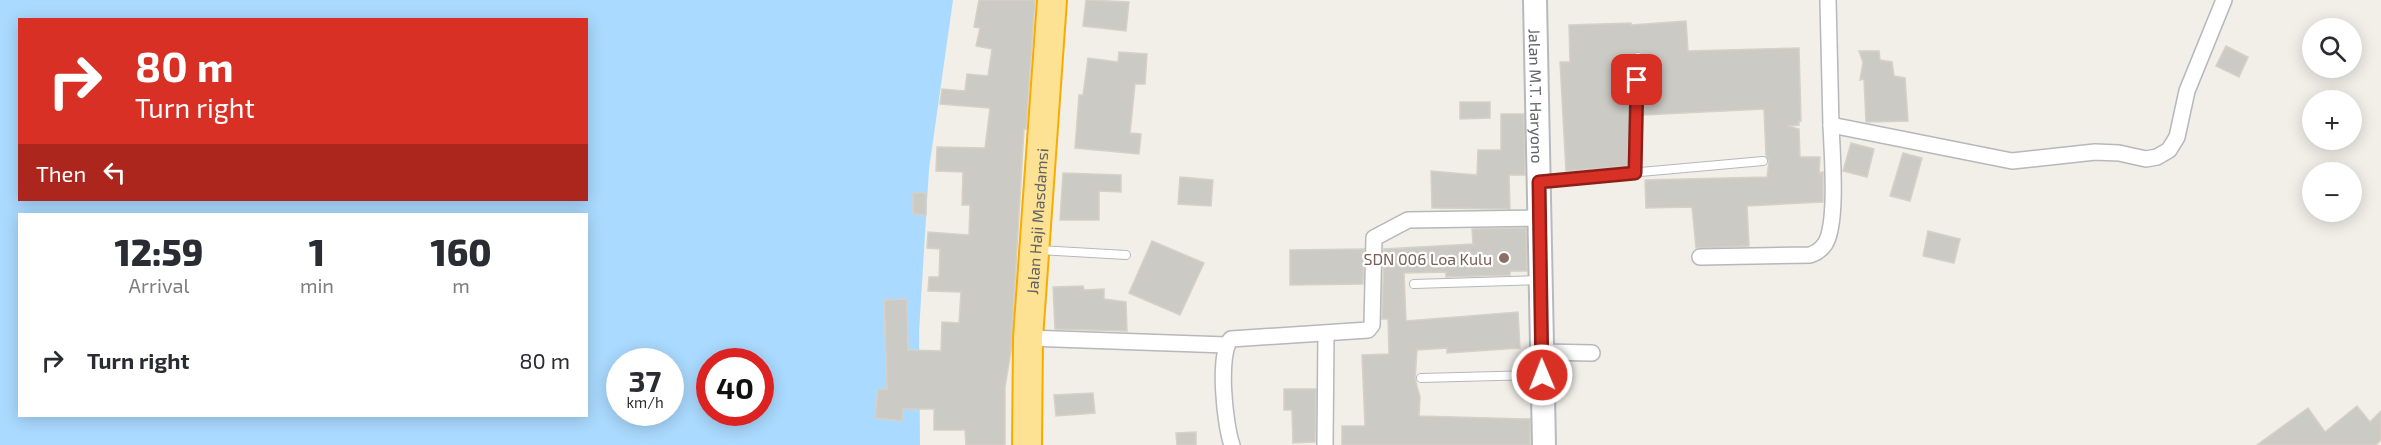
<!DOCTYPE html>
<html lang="en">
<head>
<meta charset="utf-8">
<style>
  body { margin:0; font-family:"Exo 2",sans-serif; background:#f2f2f3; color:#2b2b33; height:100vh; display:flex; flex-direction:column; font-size:22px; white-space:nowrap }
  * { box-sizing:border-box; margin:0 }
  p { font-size:20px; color:#7c7c81 }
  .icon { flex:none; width:33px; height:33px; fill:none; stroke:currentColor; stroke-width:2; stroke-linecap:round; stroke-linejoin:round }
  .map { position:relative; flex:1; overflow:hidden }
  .sheet { position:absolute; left:18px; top:213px; width:570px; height:204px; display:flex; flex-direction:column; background:#fff; border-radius:0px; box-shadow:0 3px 15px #0003 }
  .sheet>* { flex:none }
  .guide { position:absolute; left:18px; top:18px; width:570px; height:183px; border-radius:0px; box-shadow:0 3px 15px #0003; background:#d93025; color:#fff; overflow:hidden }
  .tools { position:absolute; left:2302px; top:18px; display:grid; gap:12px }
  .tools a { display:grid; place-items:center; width:60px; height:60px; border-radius:50%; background:#fff; box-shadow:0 3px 15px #0003; font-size:30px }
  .speed { position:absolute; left:606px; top:348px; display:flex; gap:12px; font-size:30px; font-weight:700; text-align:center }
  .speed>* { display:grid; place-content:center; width:78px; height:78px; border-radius:50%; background:#fff; box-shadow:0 3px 15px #0003; line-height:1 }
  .speed small { font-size:15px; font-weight:400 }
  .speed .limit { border:9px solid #d22; background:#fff; color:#111 }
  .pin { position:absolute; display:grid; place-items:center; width:51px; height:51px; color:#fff; margin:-26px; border-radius:12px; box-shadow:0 3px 9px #0006 }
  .me { position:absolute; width:66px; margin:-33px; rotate:359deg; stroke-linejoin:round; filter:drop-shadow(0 0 4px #0008) }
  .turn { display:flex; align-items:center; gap:21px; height:126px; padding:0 18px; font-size:27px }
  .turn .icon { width:78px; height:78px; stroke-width:2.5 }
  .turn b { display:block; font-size:42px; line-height:51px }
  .then { display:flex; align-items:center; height:57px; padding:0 18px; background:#0003; gap:12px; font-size:22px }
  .eta { display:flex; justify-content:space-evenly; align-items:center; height:102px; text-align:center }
  .eta b { font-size:36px; font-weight:800; line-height:42px }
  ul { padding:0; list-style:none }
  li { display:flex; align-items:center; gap:18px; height:90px; padding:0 18px }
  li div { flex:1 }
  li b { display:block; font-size:22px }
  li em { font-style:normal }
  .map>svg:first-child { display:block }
  .water { fill:#aadaff; fill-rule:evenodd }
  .building { fill:#cccac5; stroke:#d6d1c6; stroke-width:1.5 }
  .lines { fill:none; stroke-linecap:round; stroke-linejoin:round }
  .lane-casing { stroke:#b5b8bc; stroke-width:10 }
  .street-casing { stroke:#b5b8bc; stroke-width:18 }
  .secondary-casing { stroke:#b6babf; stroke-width:26 }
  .highway-casing { stroke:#f9ab00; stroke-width:32 }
  .lane { stroke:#fff; stroke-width:8 }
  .street { stroke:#fff; stroke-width:15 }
  .secondary { stroke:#fff; stroke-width:22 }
  .highway { stroke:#fde293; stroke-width:28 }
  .route-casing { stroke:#8d1f18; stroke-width:15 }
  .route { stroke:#d93025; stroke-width:10 }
  .education-dot { fill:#8d6e63; stroke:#fff; stroke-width:2 }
  .labels { text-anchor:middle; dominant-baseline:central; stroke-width:4.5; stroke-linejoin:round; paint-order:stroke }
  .street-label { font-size:16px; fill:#5f6368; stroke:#fff }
  .education-label { font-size:16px; fill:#785e54; stroke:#fff; text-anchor:end }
</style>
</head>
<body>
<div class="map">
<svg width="2381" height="445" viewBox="0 0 2381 445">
  <rect width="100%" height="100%" fill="#f1efe8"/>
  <!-- water -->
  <path class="water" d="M0 0H953L929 169 919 332 920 445H0ZM20 20H586V200H20ZM20 214H586V416H20ZM620 362H670V412H620ZM710 362H760V412H710Z"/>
  <!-- building -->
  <g class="building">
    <path d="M979 0H1035L1026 129H1024L1011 351 1005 387V445H966L965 430H934V409H903L902 421 875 418 878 389H887L884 300 907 299 908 350 941 351 942 322 959 323 961 292 928 291 929 277H939L940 249 927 248 928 232 969 235 970 205H962L963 172 936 171 937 147 985 148 990 108 940 104 942 89 965 91 967 74 988 76 992 49 976 46 980 28 974 27Z"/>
    <path d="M1086 0 1129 2 1126 31 1083 26Z"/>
    <path d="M1686 21 1688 51 1799 48 1801 121H1799V125L1788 126 1799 129 1800 157H1820L1819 173 1823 172V202L1747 206 1749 246 1696 248 1692 207 1646 208 1645 180 1767 177 1769 161 1766 156 1764 109 1643 115 1644 57 1641 52H1635L1632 57 1629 166 1566 171 1560 62H1570L1569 25 1631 23V25Z"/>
    <path d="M2226 46 2248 57 2239 77 2216 66Z"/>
    <path d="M1859 51H1879L1880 60 1892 62 1894 76 1905 78 1908 121 1866 122 1864 79 1860 80 1863 62Z"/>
    <path d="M1119 52 1147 54 1145 84H1135L1130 133 1141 134 1139 154 1075 148 1079 95H1083L1088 58 1118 62Z"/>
    <path d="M1460 102H1490V118L1460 119Z"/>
    <path d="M1501 114H1524L1525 175H1509L1510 209 1432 208 1431 171 1477 175 1478 150H1501Z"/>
    <path d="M1851 143 1874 149 1867 177 1843 171Z"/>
    <path d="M1903 153 1922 158 1910 201 1890 196Z"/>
    <path d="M1063 173 1121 175V192L1099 191V220H1060Z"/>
    <path d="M1180 177 1213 180 1211 206 1178 204Z"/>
    <path d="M913 193H926V215L913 214Z"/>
    <path d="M1526 228 1527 271H1510V275L1446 277V272L1404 273 1406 321 1518 312 1520 348 1447 353V348L1417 350 1415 379 1420 397 1419 416 1530 419V445H1342V426H1365L1362 355 1389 354 1388 319H1382L1384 249 1473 244 1472 229Z"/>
    <path d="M1928 231 1960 239 1954 263 1923 256Z"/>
    <path d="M1152 241 1204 263 1180 315 1129 293Z"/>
    <path d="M1364 249 1363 284 1290 285V250Z"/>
    <path d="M1083 286 1084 290 1104 289V299L1126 302 1127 331 1055 329 1053 287Z"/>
    <path d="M1284 389H1316L1315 442 1293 443 1292 410H1284Z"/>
    <path d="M1093 393 1095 413 1056 416 1054 395Z"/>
    <path d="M2357 406 2370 422 2381 411V440L2376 445H2257L2308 408 2325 432Z"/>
    <path d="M1196 432V445H1177L1176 433Z"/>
  </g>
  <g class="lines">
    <!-- lane casing -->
    <g class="lane-casing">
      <g id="lane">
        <path d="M1635 173 1638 57"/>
        <path d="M1540 181 1763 161"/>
        <path d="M1039 250 1126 255"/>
        <path d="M1414 284 1540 280"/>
        <path d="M1421 378 1540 375"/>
      </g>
    </g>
    <!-- street casing -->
    <g class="street-casing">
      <g id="street">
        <path d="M1828 0 1831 125 2012 161 2095 152 2119 153 2146 159 2157 157 2169 150 2177 137 2187 91 2224 0"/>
        <path d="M1700 257 1810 255C1816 253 1821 250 1825 244 1838 224 1832 152 1831 125"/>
        <path d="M1028 338 1226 345"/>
        <path d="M1542 352 1592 353"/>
        <path d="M1232 445C1225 426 1217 354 1231 339L1368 330 1372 325 1374 238 1408 220 1540 218"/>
        <path d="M1325 445 1326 334"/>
      </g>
    </g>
    <!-- secondary casing -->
    <g class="secondary-casing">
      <g id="secondary">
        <path id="s1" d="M1535 0 1544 445"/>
      </g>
    </g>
    <!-- highway casing -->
    <g class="highway-casing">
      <g id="highway">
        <path id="s2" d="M1027 445 1028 338 1052 0"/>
      </g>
    </g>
    <!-- lane -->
    <use href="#lane" class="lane"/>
    <!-- street -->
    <use href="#street" class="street"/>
    <!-- secondary -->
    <use href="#secondary" class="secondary"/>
    <!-- highway -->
    <use href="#highway" class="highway"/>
  </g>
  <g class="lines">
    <!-- route casing -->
    <g class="route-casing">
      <path id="route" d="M1542 375 1539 182 1635 173 1637 80"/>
    </g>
    <!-- route -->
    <use href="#route" class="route"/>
  </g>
  <!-- markers -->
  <circle class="education-dot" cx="1504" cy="258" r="6"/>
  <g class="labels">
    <!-- street labels -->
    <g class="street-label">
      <text stroke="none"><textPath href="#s1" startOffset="96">Jalan M.T. Haryono</textPath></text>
      <text stroke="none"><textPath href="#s2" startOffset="224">Jalan Haji Masdamsi</textPath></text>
    </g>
    <!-- education labels -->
    <g class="education-label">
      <text x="1492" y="258">SDN 006 Loa Kulu</text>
    </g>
  </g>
</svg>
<div class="tools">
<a><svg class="icon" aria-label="search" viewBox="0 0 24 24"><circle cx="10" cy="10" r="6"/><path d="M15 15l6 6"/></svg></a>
<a>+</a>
<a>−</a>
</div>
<div class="speed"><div>37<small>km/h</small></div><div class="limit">40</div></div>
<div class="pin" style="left:1637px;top:80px;background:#d93025"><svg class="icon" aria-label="arrive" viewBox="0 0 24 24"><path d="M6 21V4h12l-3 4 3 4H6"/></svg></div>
<svg class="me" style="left:1542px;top:375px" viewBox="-20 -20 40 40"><circle r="17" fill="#d93025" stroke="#fff" stroke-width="3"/><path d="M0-11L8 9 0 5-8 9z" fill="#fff"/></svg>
<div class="guide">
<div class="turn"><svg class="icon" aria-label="right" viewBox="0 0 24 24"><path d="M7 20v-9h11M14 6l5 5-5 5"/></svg><div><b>80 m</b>Turn right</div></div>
<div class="then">Then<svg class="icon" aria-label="left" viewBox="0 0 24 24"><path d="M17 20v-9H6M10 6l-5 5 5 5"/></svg></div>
</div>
<section class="sheet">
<div class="eta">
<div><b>12:59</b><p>Arrival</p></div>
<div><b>1</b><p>min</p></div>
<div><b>160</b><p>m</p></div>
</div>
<ul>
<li><svg class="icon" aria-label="right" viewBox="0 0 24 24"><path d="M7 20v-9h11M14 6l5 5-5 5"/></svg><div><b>Turn right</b></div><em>80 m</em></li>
</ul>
</section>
</div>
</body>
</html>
